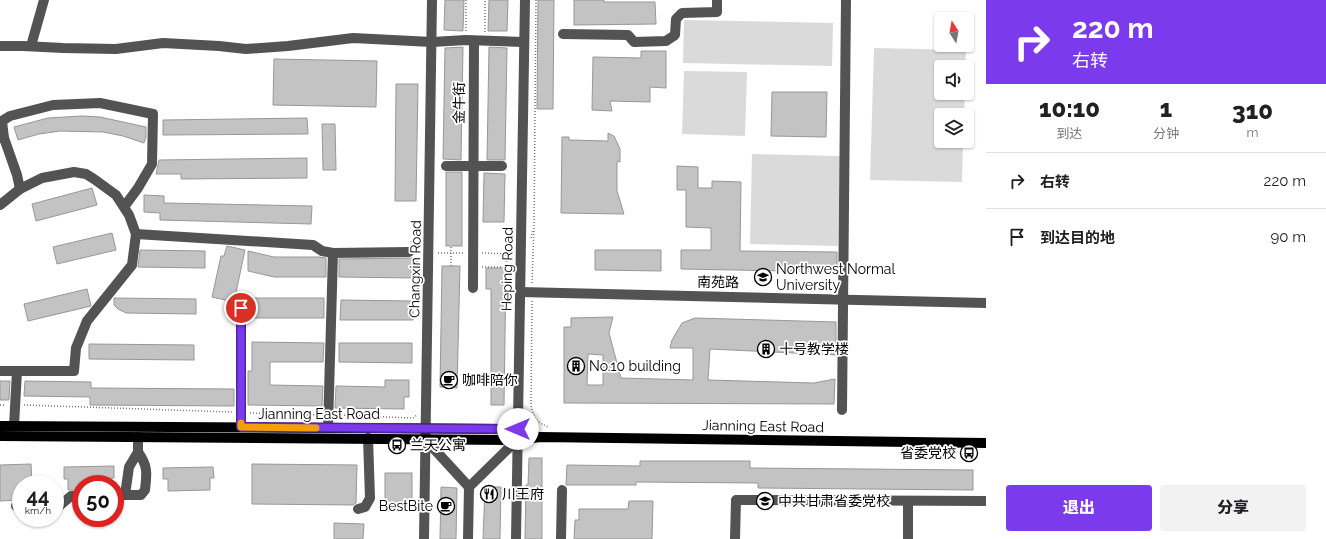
<!DOCTYPE html>
<html lang="zh">
<head>
<meta charset="utf-8">
<style>
  body { margin:0; font-family:Raleway,"Noto Sans SC",sans-serif; background:#f2f2f2; color:#202124; height:100vh; display:flex; flex-direction:column; font-size:15px; white-space:nowrap }
  * { box-sizing:border-box; margin:0 }
  p { font-size:13px; color:#757577 }
  .icon { flex:none; width:22px; height:22px; fill:none; stroke:currentColor; stroke-width:2; stroke-linecap:round; stroke-linejoin:round }
  .map { position:relative; flex:1; overflow:hidden }
  .panel { display:flex; flex-direction:column; background:#fff; width:340px }
  .panel>* { flex:none }
  .top-card { background:#7c3aed; color:#fff; overflow:hidden }
  .needle { width:26px; rotate:349deg }
  .fabs { position:absolute; left:934px; top:12px; display:grid; gap:8px }
  .fabs a { display:grid; place-items:center; width:40px; height:40px; border-radius:4px; background:#fff; box-shadow:0 1px 3px #0004; font-size:20px }
  .speed { position:absolute; left:12px; top:475px; display:flex; gap:8px; font-size:20px; font-weight:700; text-align:center }
  .speed>* { display:grid; place-content:center; width:52px; height:52px; border-radius:50%; background:#fff; box-shadow:0 1px 3px #0004; line-height:1 }
  .speed small { font-size:10px; font-weight:400 }
  .speed .limit { border:6px solid #d22; background:#fff; color:#111 }
  .pin { position:absolute; display:grid; place-items:center; width:34px; height:34px; color:#fff; margin:-17px; border:2px solid #fff; border-radius:50%; box-shadow:0 1px 4px #0007 }
  .me { position:absolute; width:44px; margin:-22px; rotate:270deg; stroke-linejoin:round; filter:drop-shadow(0 0 3px #0008) }
  .turn { display:flex; align-items:center; gap:14px; height:84px; padding:0 20px; font-size:18px }
  .turn .icon { width:52px; height:52px; stroke-width:2.5 }
  .turn b { display:block; font-size:28px; line-height:34px }
  .eta { display:flex; justify-content:space-evenly; align-items:center; height:68px; text-align:center }
  .eta b { font-size:24px; font-weight:800; line-height:28px }
  .action { display:flex; gap:8px; margin-top:auto; padding:8px 20px }
  .action a { flex:1; height:46px; border-radius:4px; background:#7c3aed; color:#fff; font-size:16px; font-weight:800; line-height:46px; text-align:center }
  .action a+a { background:#f2f2f2; color:#202124 }
  ul { padding:0; list-style:none }
  li { display:flex; align-items:center; gap:12px; height:56px; padding:0 20px; border-top:1px solid #e0e0e0 }
  li div { flex:1 }
  li b { display:block; font-size:15px }
  li em { font-style:normal }
  main { display:flex; flex:1; min-height:0 }
  .map>svg:first-child { display:block }
  .green { fill:#dadada }
  .building { fill:#c3c3c3; stroke:#979797; fill-rule:evenodd }
  .lines { fill:none; stroke-linecap:round; stroke-linejoin:round }
  .path { stroke:#757575; stroke-width:1.5; stroke-dasharray:1 2; stroke-linecap:butt }
  .minor { stroke:#535353; stroke-width:10 }
  .major { stroke:#000; stroke-width:10 }
  .route-casing { stroke:#51269a; stroke-width:10 }
  .route { stroke:#7c3aed; stroke-width:7 }
  .slow { stroke:#f59e0b; stroke-width:7 }
  .labels { text-anchor:middle; dominant-baseline:central; stroke-width:3.5; stroke-linejoin:round; paint-order:stroke }
  .street-label { font-size:14px; fill:#000; stroke:#fff }
  .poi-label { font-size:14px; fill:#000; stroke:#fff; text-anchor:start }
</style>
</head>
<body>
<main>
<div class="map">
<svg width="986" height="539" viewBox="0 0 986 539">
  <rect width="100%" height="100%" fill="#fff"/>
  <!-- green -->
  <g class="green">
    <path d="M684 20 833 23 832 66 683 63Z"/>
    <path d="M874 48 966 50 965 67H941V93H965L964 115H941V141H963L962 182 870 180Z"/>
    <path d="M684 71 747 72 745 136 682 134Z"/>
    <path d="M752 154 840 156 838 246 750 244Z"/>
  </g>
  <!-- building -->
  <g class="building">
    <path d="M445 0H464L463 31 444 30Z"/>
    <path d="M489 0H508L507 31H488Z"/>
    <path d="M538 0H554L553 109H537Z"/>
    <path d="M574 0H604V2H655L656 24 574 25Z"/>
    <path d="M463 47 461 160 443 159 445 48Z"/>
    <path d="M489 47 507 48 505 160H487Z"/>
    <path d="M641 51H666V88L650 87V102L610 101 612 111 592 110 593 57 641 58Z"/>
    <path d="M274 59 377 61 376 107 273 105Z"/>
    <path d="M396 84H418L416 201H395Z"/>
    <path d="M772 92H827L826 137 771 136Z"/>
    <path d="M82 116 100 117 146 127V137L144 143 123 136 103 132 60 131 39 134 18 140 14 127 48 118Z"/>
    <path d="M307 118 308 134 163 135V120Z"/>
    <path d="M322 124H335L336 170H323Z"/>
    <path d="M608 133 614 136 620 149V162L617 161V191L624 214 561 213 562 137H569V140L608 141Z"/>
    <path d="M307 158V178L181 179V174H156L159 160Z"/>
    <path d="M677 166 698 167V188H712V181L741 182 740 251 837 252V272L681 269V250H711V228L686 227V190H677Z"/>
    <rect x="446" y="172" width="16" height="74"/>
    <path d="M484 173 505 174 504 222H483Z"/>
    <path d="M92 188 97 205 36 221 32 204Z"/>
    <path d="M144 195 164 196V203L312 206 311 224 160 220V213L144 212Z"/>
    <path d="M112 233 116 250 57 264 53 247Z"/>
    <path d="M227 246 245 250 234 302 212 297 221 256H224Z"/>
    <path d="M140 250 205 251V268L138 267Z"/>
    <path d="M595 250H661V271L595 270Z"/>
    <path d="M248 251 274 257H319L326 258V277H274L248 271Z"/>
    <path d="M409 258H415V278L339 277V259Z"/>
    <path d="M442 266H460L457 388 440 387Z"/>
    <path d="M486 268H506L504 405H491V289H486Z"/>
    <path d="M87 289 91 306 28 321 24 304Z"/>
    <path d="M114 298 196 299V314L126 313 118 309 114 305Z"/>
    <path d="M247 298H324V318H248Z"/>
    <path d="M341 300 413 301V320H340Z"/>
    <path d="M613 317 609 333 621 378 693 380V348H670L672 340 682 323 695 318 836 322V355L710 349 708 380 814 383 835 379 834 404 564 403V327H571V318ZM588 354 603 355V385H587Z"/>
    <path d="M252 342 324 343 323 362H270V385L323 386 322 406 248 405V371H252Z"/>
    <path d="M339 343H412V363L339 362Z"/>
    <path d="M89 344 194 345V360L89 359Z"/>
    <path d="M385 380H409V397H404V409L335 408 336 386 385 387Z"/>
    <path d="M0 381H10L9 400H0Z"/>
    <path d="M25 381 91 382V388L234 389V406L90 405V397L24 396Z"/>
    <path d="M529 458H542V539H525L526 485H528Z"/>
    <path d="M640 461H750V468L973 470V490L758 488V483L636 482V485H566L567 465 640 466Z"/>
    <path d="M31 464 32 484H21V500L0 501V465Z"/>
    <path d="M252 464 357 465 356 503 353 505 252 504Z"/>
    <path d="M114 466V478H110V484H81V490H68V479H64V467Z"/>
    <path d="M213 467 214 478H210V490L168 491V479H163V468Z"/>
    <rect x="385" y="473" width="27" height="38"/>
    <path d="M441 487 457 488 456 539H440Z"/>
    <path d="M485 487H501L500 539H483Z"/>
    <path d="M629 501H653L652 539H574L575 520H579V509H628Z"/>
    <path d="M334 523 364 524 363 539H334Z"/>
  </g>
  <g class="lines">
    <!-- path -->
    <g class="path">
      <path d="M466 31V0"/>
      <path d="M485 32V0"/>
      <path d="M531 238 533 230"/>
      <path d="M411 242 419 229"/>
      <path d="M438 253H464"/>
      <path d="M482 253 512 254"/>
      <path d="M417 258 418 292"/>
      <path d="M451 266V246"/>
      <path d="M482 267H507L506 254"/>
      <path d="M532 283 534 227 536 0"/>
      <path d="M532 301 531 405C534 418 535 421 548 427"/>
      <path d="M0 405H6"/>
      <path d="M24 405 232 412"/>
      <path d="M250 413 320 415"/>
      <path d="M338 415 413 418 417 415"/>
    </g>
    <!-- minor -->
    <g class="minor">
      <path d="M563 34 628 35 634 42 666 41 675 35 676 19 682 13 717 12V0"/>
      <path d="M0 46H23L63 48 116 49 163 43 219 46 246 49 288 46 353 38 432 42 466 40 524 42"/>
      <path d="M31 46 44 0"/>
      <path d="M0 138H4L17 175 20 189"/>
      <path d="M4 138 2 121 10 116 53 105 100 103 153 114 152 164 138 188 124 207"/>
      <path d="M446 166H502"/>
      <path d="M0 205 20 189 42 178 74 172 86 174 94 179 116 195 129 215 136 234 132 265 87 321 76 348 74 371H0"/>
      <path d="M136 234 313 245 322 251 333 253 328 428"/>
      <path d="M333 253 409 252"/>
      <path d="M473 288 474 41"/>
      <path d="M520 292 986 303"/>
      <path d="M241 308V427"/>
      <path d="M842 410 846 0"/>
      <path d="M14 426 17 371"/>
      <path d="M425 439 469 487 468 539"/>
      <path d="M469 487 517 440"/>
      <path d="M115 495H141L145 490C147 473 148 466 138 452"/>
      <path d="M125 495 129 467 138 452V437"/>
      <path d="M16 506 21 507"/>
      <path d="M55 507H58L71 496H81"/>
      <path d="M358 509 365 507 370 498 368 438"/>
      <path d="M424 539 432 0"/>
      <path d="M516 539 525 0"/>
      <path d="M561 539 562 490"/>
      <path d="M735 539 736 500 986 501"/>
      <path d="M908 539V501"/>
    </g>
    <!-- major -->
    <g class="major">
      <path d="M0 426 517 429 538 437"/>
      <path d="M0 436 517 440 540 437 986 443"/>
    </g>
  </g>
  <g class="lines">
    <!-- route casing -->
    <g class="route-casing">
      <path id="route" d="M241 308V427L518 429"/>
    </g>
    <!-- route -->
    <use href="#route" class="route"/>
    <!-- slow -->
    <path class="slow" d="M241 423V427L316 428"/>
  </g>
  <!-- icons -->
  <defs>
    <g id="university-ring" transform="scale(0.9)"><circle r="9.5" fill="#fff" stroke="#000" stroke-width="1.5"/><path d="M0-5L7-2L0 1L-7-2ZM-4 1L0 2.5L4 1V4Q0 6-4 4Z" fill="#000"/></g>
    <g id="building-ring" transform="scale(0.9)"><circle r="9.5" fill="#fff" stroke="#000" stroke-width="1.5"/><path d="M-4-6H4V6H1V3H-1V6H-4ZM-2.5-4.3h1.7v1.8h-1.7ZM.8-4.3h1.7v1.8H.8ZM-2.5-1h1.7V.8h-1.7ZM.8-1h1.7V.8H.8Z" fill="#000"/></g>
    <g id="cafe-ring" transform="scale(0.9)"><circle r="9.5" fill="#fff" stroke="#000" stroke-width="1.5"/><path d="M-5.5-4.5H6V0H3Q3 3.5 0 3.5H-2.5Q-5.5 3.5-5.5 0ZM3-3.2v2h1.7v-2ZM-6 4.5H4V6H-6Z" fill="#000"/></g>
    <g id="bus-ring" transform="scale(0.9)"><circle r="9.5" fill="#fff" stroke="#000" stroke-width="1.5"/><path d="M-5-6H5V4H4V6H2V4H-2V6H-4V4H-5ZM-3.5-4V0h7V-4ZM-3.5 1.2v1.5H-2V1.2ZM2 1.2v1.5H3.5V1.2Z" fill="#000"/></g>
    <g id="restaurant-ring" transform="scale(0.9)"><circle r="9.5" fill="#fff" stroke="#000" stroke-width="1.5"/><path d="M-5-6h1v4h1v-4h1v4h1v-4h1v5L-1.5 .5V6h-2V.5L-5-1ZM5-6V6H3V1.5H1.5Q1.5-4 5-6Z" fill="#000"/></g>
  </defs>
  <g fill-rule="evenodd">
    <use href="#university-ring" x="763" y="277"/>
    <use href="#building-ring" x="766" y="349"/>
    <use href="#building-ring" x="576" y="366"/>
    <use href="#cafe-ring" x="449" y="380"/>
    <use href="#bus-ring" x="397" y="445"/>
    <use href="#bus-ring" x="969" y="453"/>
    <use href="#restaurant-ring" x="489" y="494"/>
    <use href="#university-ring" x="765" y="501"/>
    <use href="#cafe-ring" x="446" y="506"/>
  </g>
  <g class="labels">
    <!-- street labels -->
    <g class="street-label">
      <text transform="translate(459 103) rotate(-89)">金牛街</text>
      <text transform="translate(415 269) rotate(-89)">Changxin Road</text>
      <text transform="translate(507 269) rotate(-89)">Heping Road</text>
      <text transform="translate(718 282) rotate(1)">南苑路</text>
      <text x="319" y="414">Jianning East Road</text>
      <text transform="translate(763 426) rotate(1)">Jianning East Road</text>
    </g>
    <!-- poi labels -->
    <g class="poi-label">
      <text x="776" y="269">Northwest Normal<tspan x="776" dy="16">University</tspan></text>
      <text x="779" y="349">十号教学楼</text>
      <text x="589" y="366">No.10 building</text>
      <text x="462" y="380">咖啡陪你</text>
      <text x="410" y="445">兰天公寓</text>
      <text x="956" y="453" text-anchor="end">省委党校</text>
      <text x="502" y="494">川王府</text>
      <text x="778" y="501">中共甘肃省委党校</text>
      <text x="433" y="506" text-anchor="end">BestBite</text>
    </g>
  </g>
</svg>
<div class="fabs">
<a><svg class="needle" viewBox="-14 -14 28 28"><path d="M0-13l5 13h-10z" fill="#e53935"/><path d="M0 13l5-13h-10z" fill="#757577"/></svg></a>
<a><svg class="icon" aria-label="sound" viewBox="0 0 24 24"><path d="M4 9h4l5-4v14l-5-4H4zM17 9q2 3 0 6"/></svg></a>
<a><svg class="icon" aria-label="layers" viewBox="0 0 24 24"><path d="M12 4l9 5-9 5-9-5zM3 14l9 5 9-5"/></svg></a>
</div>
<div class="speed"><div>44<small>km/h</small></div><div class="limit">50</div></div>
<div class="pin" style="left:241px;top:308px;background:#d93025"><svg class="icon" aria-label="arrive" viewBox="0 0 24 24"><path d="M6 21V4h12l-3 4 3 4H6"/></svg></div>
<svg class="me" style="left:518px;top:429px" viewBox="-20 -20 40 40"><circle r="19" fill="#fff"/><path d="M0-13L10 11 0 6-10 11z" fill="#7c3aed"/></svg>
</div>
<section class="panel">
<div class="top-card">
<div class="turn"><svg class="icon" aria-label="right" viewBox="0 0 24 24"><path d="M7 20v-9h11M14 6l5 5-5 5"/></svg><div><b>220 m</b>右转</div></div>
</div>
<div class="eta">
<div><b>10:10</b><p>到达</p></div>
<div><b>1</b><p>分钟</p></div>
<div><b>310</b><p>m</p></div>
</div>
<ul>
<li><svg class="icon" aria-label="right" viewBox="0 0 24 24"><path d="M7 20v-9h11M14 6l5 5-5 5"/></svg><div><b>右转</b></div><em>220 m</em></li>
<li><svg class="icon" aria-label="arrive" viewBox="0 0 24 24"><path d="M6 21V4h12l-3 4 3 4H6"/></svg><div><b>到达目的地</b></div><em>90 m</em></li>
</ul>
<div class="action"><a>退出</a><a>分享</a></div>
</section>
</main>
</body>
</html>
